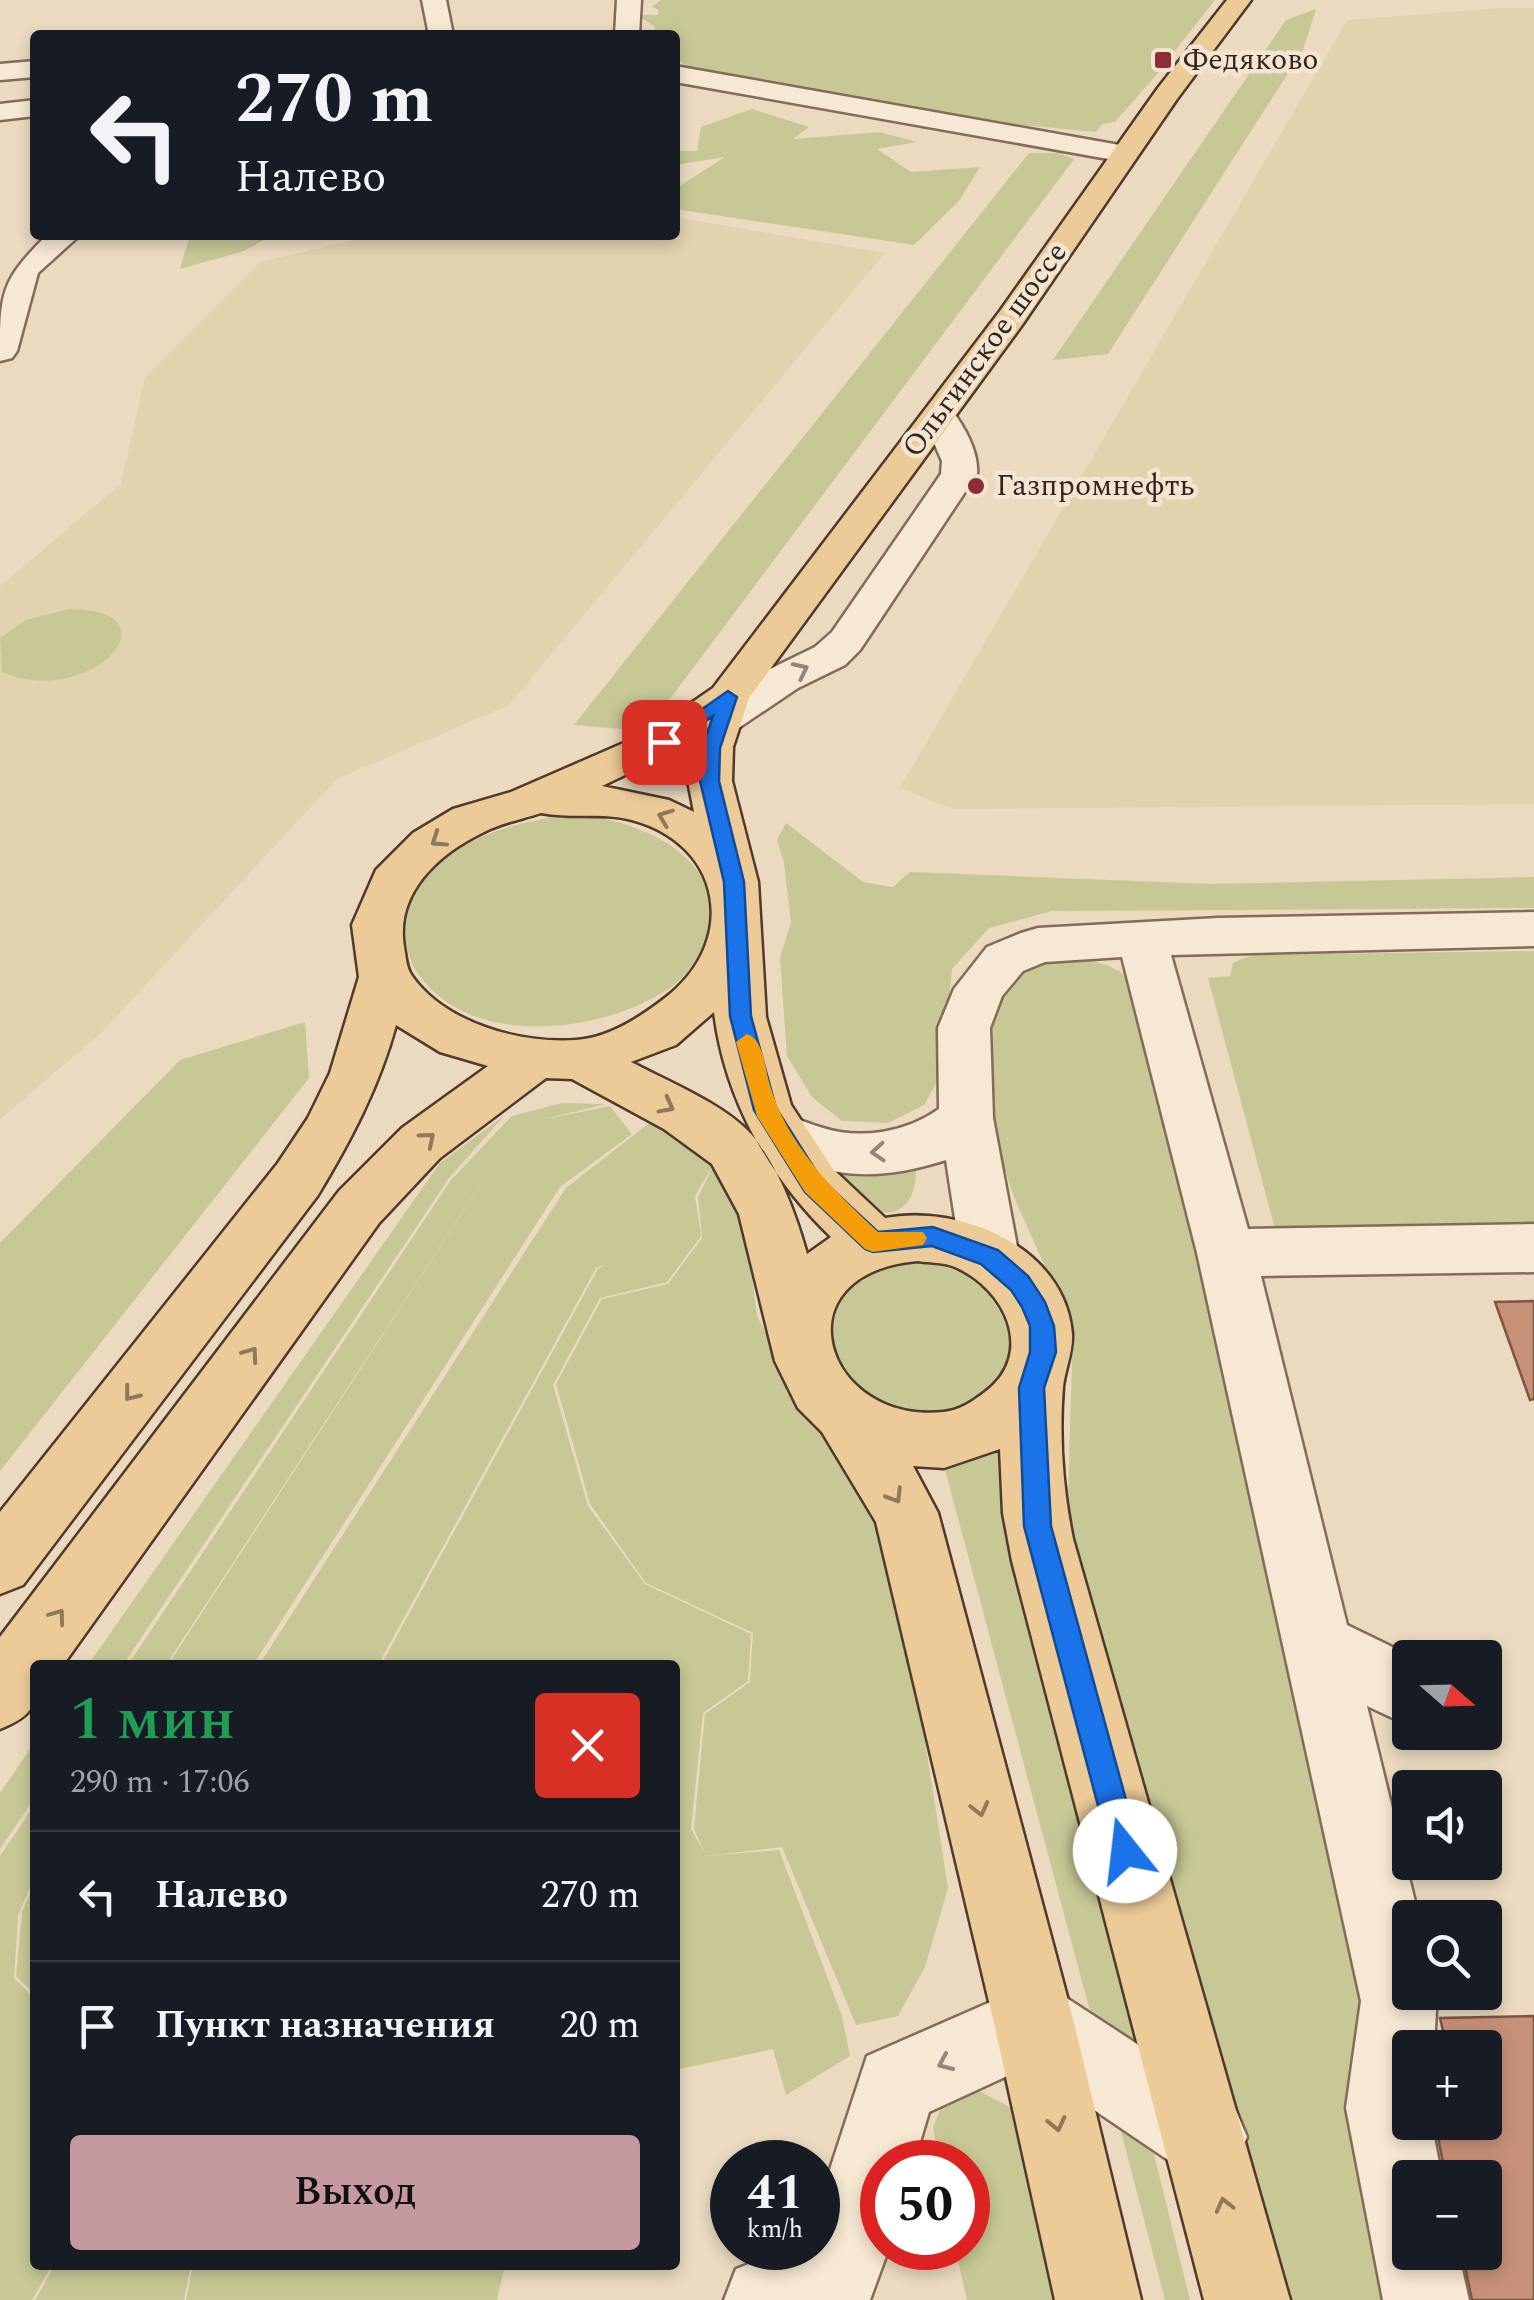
<!DOCTYPE html>
<html lang="ru">
<head>
<meta charset="utf-8">
<style>
  body { margin:0; font-family:Spectral,serif; background:#20242c; color:#f1f3f6; height:100vh; display:flex; flex-direction:column; font-size:38px; white-space:nowrap }
  * { box-sizing:border-box; margin:0 }
  p { font-size:32px; color:#9ea1a6 }
  .icon { flex:none; width:55px; height:55px; fill:none; stroke:currentColor; stroke-width:2; stroke-linecap:round; stroke-linejoin:round }
  .map { position:relative; flex:1; overflow:hidden }
  .panel { position:absolute; left:30px; top:1660px; width:650px; height:610px; display:flex; flex-direction:column; background:#171b24; border-radius:10px; box-shadow:0 5px 15px #0003 }
  .panel>* { flex:none }
  .banner { position:absolute; left:30px; top:30px; width:650px; height:210px; border-radius:10px; box-shadow:0 5px 15px #0003; background:#171b24; color:#f1f3f6; overflow:hidden }
  .needle { width:65px; rotate:110deg }
  .tools { position:absolute; left:1392px; top:1640px; display:grid; gap:20px }
  .tools a { display:grid; place-items:center; width:110px; height:110px; border-radius:10px; background:#171b24; box-shadow:0 5px 15px #0003; font-size:50px }
  .speed { position:absolute; left:710px; top:2140px; display:flex; gap:20px; font-size:50px; font-weight:700; text-align:center }
  .speed>* { display:grid; place-content:center; width:130px; height:130px; border-radius:50%; background:#171b24; box-shadow:0 5px 15px #0003; line-height:1 }
  .speed small { font-size:25px; font-weight:400 }
  .speed .limit { border:15px solid #d22; background:#fff; color:#111 }
  .pin { position:absolute; display:grid; place-items:center; width:85px; height:85px; color:#fff; margin:-42px; border-radius:20px; box-shadow:0 5px 15px #0006 }
  .me { position:absolute; width:110px; margin:-55px; rotate:344deg; stroke-linejoin:round; filter:drop-shadow(0 0 8px #0008) }
  .turn { display:flex; align-items:center; gap:35px; height:210px; padding:0 40px; font-size:45px }
  .turn .icon { width:130px; height:130px; stroke-width:2.5 }
  .turn b { display:block; font-size:70px; line-height:85px }
  .round { display:grid; place-items:center; flex:none; width:105px; height:105px; border-radius:10px; background:#20242c }
  .headline { display:flex; align-items:center; justify-content:space-between; height:170px; padding:0 40px }
  h1 { font-size:60px; font-weight:600; line-height:75px; color:#1e9e55 }
  .button { display:flex; gap:20px; margin-top:auto; padding:20px 40px }
  .button a { flex:1; height:115px; border-radius:10px; background:#c49aa0; color:#111; font-size:40px; font-weight:600; line-height:115px; text-align:center }
  ul { padding:0; list-style:none }
  li { display:flex; align-items:center; gap:30px; height:130px; padding:0 40px; border-top:2px solid #363941 }
  li div { flex:1 }
  li b { display:block; font-size:38px }
  li em { font-style:normal }
  .map>svg:first-child { display:block }
  .farmland { fill:#e0d3ae }
  .green { fill:#c7c895; fill-rule:evenodd }
  .building { fill:#c79178; stroke:#805440; stroke-width:2.5 }
  .lines { fill:none; stroke-linecap:round; stroke-linejoin:round }
  .minor-casing { stroke:#836b59; stroke-width:5 }
  .major-casing { stroke:#503a2d; stroke-width:5 }
  .minor { fill:#f6e8d2; fill-rule:evenodd }
  .major { fill:#edcb99; fill-rule:evenodd }
  .oneway { stroke:#948678 }
  .oneway2 { stroke:#90785b }
  .route { fill:#1a73e8; stroke:#114b97; stroke-width:2.5 }
  .slow { fill:#f59e0b }
  .poi-dot { fill:#8e2d36; stroke:#f3e5cf; stroke-width:4 }
  .labels { text-anchor:middle; dominant-baseline:central; stroke-width:9; stroke-linejoin:round; paint-order:stroke }
  .far-poi-label { font-size:30px; fill:#33251d; stroke:#f3e5cf; text-anchor:start }
  .far-street-label { font-size:30px; fill:#33251d; stroke:#f3e5cf }
</style>
</head>
<body>
<div class="map">
<svg width="1534" height="2300" viewBox="0 0 1534 2300">
  <rect width="100%" height="100%" fill="#ebdac0"/>
  <!-- farmland -->
  <g class="farmland">
    <path d="M1501 8H1534V804L954 809 900 788 1347 20Z"/>
    <path d="M675 217 885 253 509 705 337 779 102 1032 0 1119V586L121 484 145 377 260 262 374 235H675Z"/>
  </g>
  <!-- green -->
  <g class="green">
    <path d="M661 0H1215L1174 52 1162 53 1156 63 1164 66 1115 122 1102 124 1096 132 983 121 695 75 675 56V35H654L655 27 638 15H658L659 10 652 7Z"/>
    <path d="M1316 9 1303 50 1108 354 1053 360 1286 20Z"/>
    <path d="M752 109 809 127 793 139 879 132 917 142 877 149 911 172 980 167 959 201 914 245 675 209V189L725 157 675 165V151H697L701 127Z"/>
    <path d="M1029 153H1058L1074 159 646 731 574 725Z"/>
    <path d="M190 235H273L244 251 180 269Z"/>
    <path d="M69 609C183 610 89 710 2 672L0 638 26 620Z"/>
    <path d="M552 817C570 817 589 815 605 819 660 831 726 867 708 933 702 954 688 975 670 988 602 1034 466 1051 415 969 406 954 404 934 407 918 419 850 494 828 552 817Z"/>
    <path d="M786 823 863 882 893 887 910 872 1210 884 1534 877V908L1052 911 989 928 952 969 941 1075 924 1105 888 1123 842 1121 812 1097 787 1056 780 958 791 922 784 863 777 840Z"/>
    <path d="M1534 951V1225L1275 1229 1208 978 1230 976 1233 963 1252 955Z"/>
    <path d="M1066 956C1101 962 1118 964 1142 992L1369 2004 1402 2300H1277L1080 1581 1068 1500 1073 1329 1016 1202 1001 1159 993 1112 992 1000 1022 964Z"/>
    <path d="M305 1022 309 1078 0 1471V1243L180 1060Z"/>
    <path d="M562 1103 606 1104 541 1120 610 1106 632 1134 560 1187 253 1665H168L520 1124 166 1665H128L451 1180 512 1116Z"/>
    <path d="M505 1115 449 1178 123 1665H88L440 1163Z"/>
    <path d="M648 1124 694 1134 720 1153 718 1157 743 1206 757 1316 791 1383 836 1432 867 1490 920 1709 948 1888 925 1967 898 2016 856 2025 782 1847 706 1856 779 1850 842 2016 850 2056 786 2095 773 2049 675 2070V1665H381L598 1269 607 1263 596 1268 378 1665H259L566 1188ZM717 1158 698 1197 702 1238 668 1284 602 1299 556 1384 590 1504 646 1583 753 1633 750 1682 705 1714 694 1829 706 1855 691 1829 703 1713 748 1681 751 1634 645 1584 588 1506 553 1385 600 1298 667 1282 701 1236 695 1196Z"/>
    <path d="M916 1160C918 1204 901 1223 857 1208L829 1163Z"/>
    <path d="M901 1263C919 1263 936 1263 954 1270 1003 1289 1035 1361 984 1397 881 1471 743 1305 901 1263Z"/>
    <path d="M1015 1434 1168 2085 1095 2030 939 1447Z"/>
    <path d="M35 1742V1797L0 1849V1793Z"/>
    <path d="M35 1804V1876L18 1915 14 1978 30 1994 35 1993V2265H52L32 2300H0V1856Z"/>
    <path d="M35 1881V1990L31 1991 16 1976 22 1912Z"/>
    <path d="M974 2088 1013 2109 1055 2300H967L955 2248H968V2162H939L933 2127 945 2099Z"/>
    <path d="M1117 2116 1147 2126 1190 2300H1165Z"/>
    <path d="M55 2265H191L184 2300H35Z"/>
    <path d="M193 2265H505L497 2300H186Z"/>
  </g>
  <!-- building -->
  <g class="building">
    <path d="M1534 1301V1399L1530 1400 1495 1302Z"/>
    <path d="M1534 2016V2300H1472L1462 2252H1485V2178H1446L1435 2122H1485V2048H1447L1440 2018Z"/>
  </g>
  <g class="lines">
    <!-- minor casing -->
    <g class="minor-casing">
      <g id="minor">
        <path d="M422 0H446L453 35H429Z"/>
        <path d="M617 0H641L639 35H615Z"/>
        <path d="M35 61V77L0 80V64Z"/>
        <path d="M675 66 1125 146 1139 154 1125 162 675 82Z"/>
        <path d="M35 100V116L0 120V104Z"/>
        <path d="M47 235H80L38 273 17 351 12 358 0 361C0 292 0 282 47 235Z"/>
        <path d="M939 406 951 409C964 426 979 452 977 474L860 650 845 665 798 688 734 731 719 735 704 731 697 722 704 713 768 670 815 647 832 632 941 474 942 461 922 416 927 409Z"/>
        <path d="M1534 912V946L1171 955 1248 1229 1534 1224V1272L1261 1276 1347 1625 1415 1658H1410V1726L1367 1706 1419 1918H1410V1992H1437L1434 2048H1410V2122H1431L1442 2178H1410V2252H1458L1469 2300H1383L1346 2108 1361 2001 1197 1253 1122 957 1045 962 1023 971 1002 996 990 1028 993 1118 1019 1257 1010 1274 990 1281 970 1274 961 1257 946 1160C873 1183 831 1177 762 1149L754 1134 762 1119C787 1111 799 1121 823 1128 861 1140 907 1132 939 1109L938 1028 954 989 987 947 1021 933 1038 928 1218 918Z"/>
        <path d="M1034 1983 1062 1995 1235 2108 1247 2137 1235 2166 1206 2178 1177 2166 1029 2066 929 2112 914 2162H882V2248H889L870 2300H724L736 2269 790 2248H818V2206L867 2056Z"/>
      </g>
    </g>
    <!-- major casing -->
    <g class="major-casing">
      <path id="major" d="M1227 0H1251L1177 99 1022 325 749 698 733 747 732 781 758 882 766 1017 791 1105 833 1169 885 1218C961 1204 1065 1247 1072 1334 1073 1352 1065 1369 1063 1387 1059 1437 1063 1490 1073 1539L1290 2300H1204L1012 1561 1003 1513 1000 1449 944 1468 913 1466 938 1513 1074 2023 1141 2300H1055L994 2023 876 1522 822 1432 798 1408 775 1361 739 1214 712 1164 664 1129 572 1079 546 1078 440 1158 379 1223 63 1665H35C35 1704 39 1713 0 1729V1637L339 1191 402 1128 488 1066 440 1052 396 1025C379 1087 351 1140 318 1195L23 1585 0 1594V1512L278 1163 308 1118 330 1073 359 977 352 925 376 870 413 833 453 809 511 792 649 732 713 688 1000 311 1158 88ZM690 744 688 781 694 812 669 800 602 786ZM541 813C571 819 602 812 632 820 721 844 738 937 670 994 644 1015 610 1038 576 1040 520 1044 445 1023 412 976 406 968 406 957 404 947 395 893 438 854 484 832 501 823 523 819 541 813ZM714 1012C725 1100 769 1177 831 1237L807 1254C796 1215 778 1165 751 1134 724 1104 667 1081 631 1062L676 1045ZM918 1261C930 1263 944 1262 955 1267 1006 1289 1036 1354 985 1392 972 1402 960 1410 944 1412 824 1425 776 1273 918 1261Z"/>
    </g>
    <!-- minor -->
    <use href="#minor" class="minor"/>
    <!-- major -->
    <use href="#major" class="major"/>
  </g>
  <!-- one-way arrows -->
  <defs><path id="oneway-chevron" d="M-2-3.5L2.5 0L-2 3.5" fill="none" stroke-width="1.6" stroke-linecap="round" stroke-linejoin="round" transform="scale(2.5)"/></defs>
  <g class="oneway">
    <use href="#oneway-chevron" transform="translate(801 670) rotate(-26)"/>
    <use href="#oneway-chevron" transform="translate(878 1152) rotate(176)"/>
    <use href="#oneway-chevron" transform="translate(945 2063) rotate(156)"/>
  </g>
  <g class="oneway2">
    <use href="#oneway-chevron" transform="translate(665 817) rotate(-159)"/>
    <use href="#oneway-chevron" transform="translate(438 840) rotate(146)"/>
    <use href="#oneway-chevron" transform="translate(667 1106) rotate(28)"/>
    <use href="#oneway-chevron" transform="translate(428 1139) rotate(-40)"/>
    <use href="#oneway-chevron" transform="translate(251 1354) rotate(-54)"/>
    <use href="#oneway-chevron" transform="translate(131 1394) rotate(128)"/>
    <use href="#oneway-chevron" transform="translate(895 1496) rotate(58)"/>
    <use href="#oneway-chevron" transform="translate(58 1616) rotate(-54)"/>
    <use href="#oneway-chevron" transform="translate(980 1809) rotate(76)"/>
    <use href="#oneway-chevron" transform="translate(1057 2124) rotate(77)"/>
    <use href="#oneway-chevron" transform="translate(1224 2205) rotate(-104)"/>
  </g>
  <!-- route -->
  <path class="route" d="M728 691 737 697 720 748 719 781 744 882 751 1016 776 1108 821 1179 878 1232 933 1227 998 1250 1028 1276 1045 1302 1054 1326 1056 1352 1044 1388 1051 1526 1140 1851 1136 1862 1125 1866 1114 1862 1110 1851 1024 1526 1019 1388 1030 1352V1326L1022 1307 1011 1290 981 1264 932 1246 873 1252 865 1249 805 1192 754 1110 730 1016 724 882 700 781 702 748 713 716 670 746 664 747 655 742Z"/>
  <!-- slow -->
  <path class="slow" d="M747 1034C763 1039 765 1067 769 1082 786 1144 832 1189 878 1232H923L927 1238 923 1245 873 1252 865 1249 805 1192 757 1116 736 1042Z"/>
  <!-- markers -->
  <g class="poi-dot">
    <rect x="1153" y="50" width="20" height="20" rx="5"/>
    <circle cx="976" cy="486" r="10"/>
  </g>
  <g class="labels">
    <!-- far-poi labels -->
    <g class="far-poi-label">
      <text x="1183" y="60">Федяково</text>
      <text x="996" y="486">Газпромнефть</text>
    </g>
    <!-- far-street labels -->
    <g class="far-street-label">
      <text transform="translate(985 350) rotate(-54)">Ольгинское шоссе</text>
    </g>
  </g>
</svg>
<div class="tools">
<a><svg class="needle" viewBox="-14 -14 28 28"><path d="M0-13l5 13h-10z" fill="#e53935"/><path d="M0 13l5-13h-10z" fill="#9ea1a6"/></svg></a>
<a><svg class="icon" aria-label="sound" viewBox="0 0 24 24"><path d="M4 9h4l5-4v14l-5-4H4zM17 9q2 3 0 6"/></svg></a>
<a><svg class="icon" aria-label="search" viewBox="0 0 24 24"><circle cx="10" cy="10" r="6"/><path d="M15 15l6 6"/></svg></a>
<a>+</a>
<a>−</a>
</div>
<div class="speed"><div>41<small>km/h</small></div><div class="limit">50</div></div>
<div class="pin" style="left:664px;top:742px;background:#d93025"><svg class="icon" aria-label="arrive" viewBox="0 0 24 24"><path d="M6 21V4h12l-3 4 3 4H6"/></svg></div>
<svg class="me" style="left:1125px;top:1851px" viewBox="-20 -20 40 40"><circle r="19" fill="#fff"/><path d="M0-13L10 11 0 6-10 11z" fill="#1a73e8"/></svg>
<div class="banner">
<div class="turn"><svg class="icon" aria-label="left" viewBox="0 0 24 24"><path d="M17 20v-9H6M10 6l-5 5 5 5"/></svg><div><b>270 m</b>Налево</div></div>
</div>
<section class="panel">
<div class="headline"><div><h1>1 мин</h1><p>290 m · 17:06</p></div><a class="round" style="background:#d93025;color:#fff"><svg class="icon" aria-label="close" viewBox="0 0 24 24"><path d="M6 6l12 12M18 6L6 18"/></svg></a></div>
<ul>
<li><svg class="icon" aria-label="left" viewBox="0 0 24 24"><path d="M17 20v-9H6M10 6l-5 5 5 5"/></svg><div><b>Налево</b></div><em>270 m</em></li>
<li><svg class="icon" aria-label="arrive" viewBox="0 0 24 24"><path d="M6 21V4h12l-3 4 3 4H6"/></svg><div><b>Пункт назначения</b></div><em>20 m</em></li>
</ul>
<div class="button"><a>Выход</a></div>
</section>
</div>
</body>
</html>
